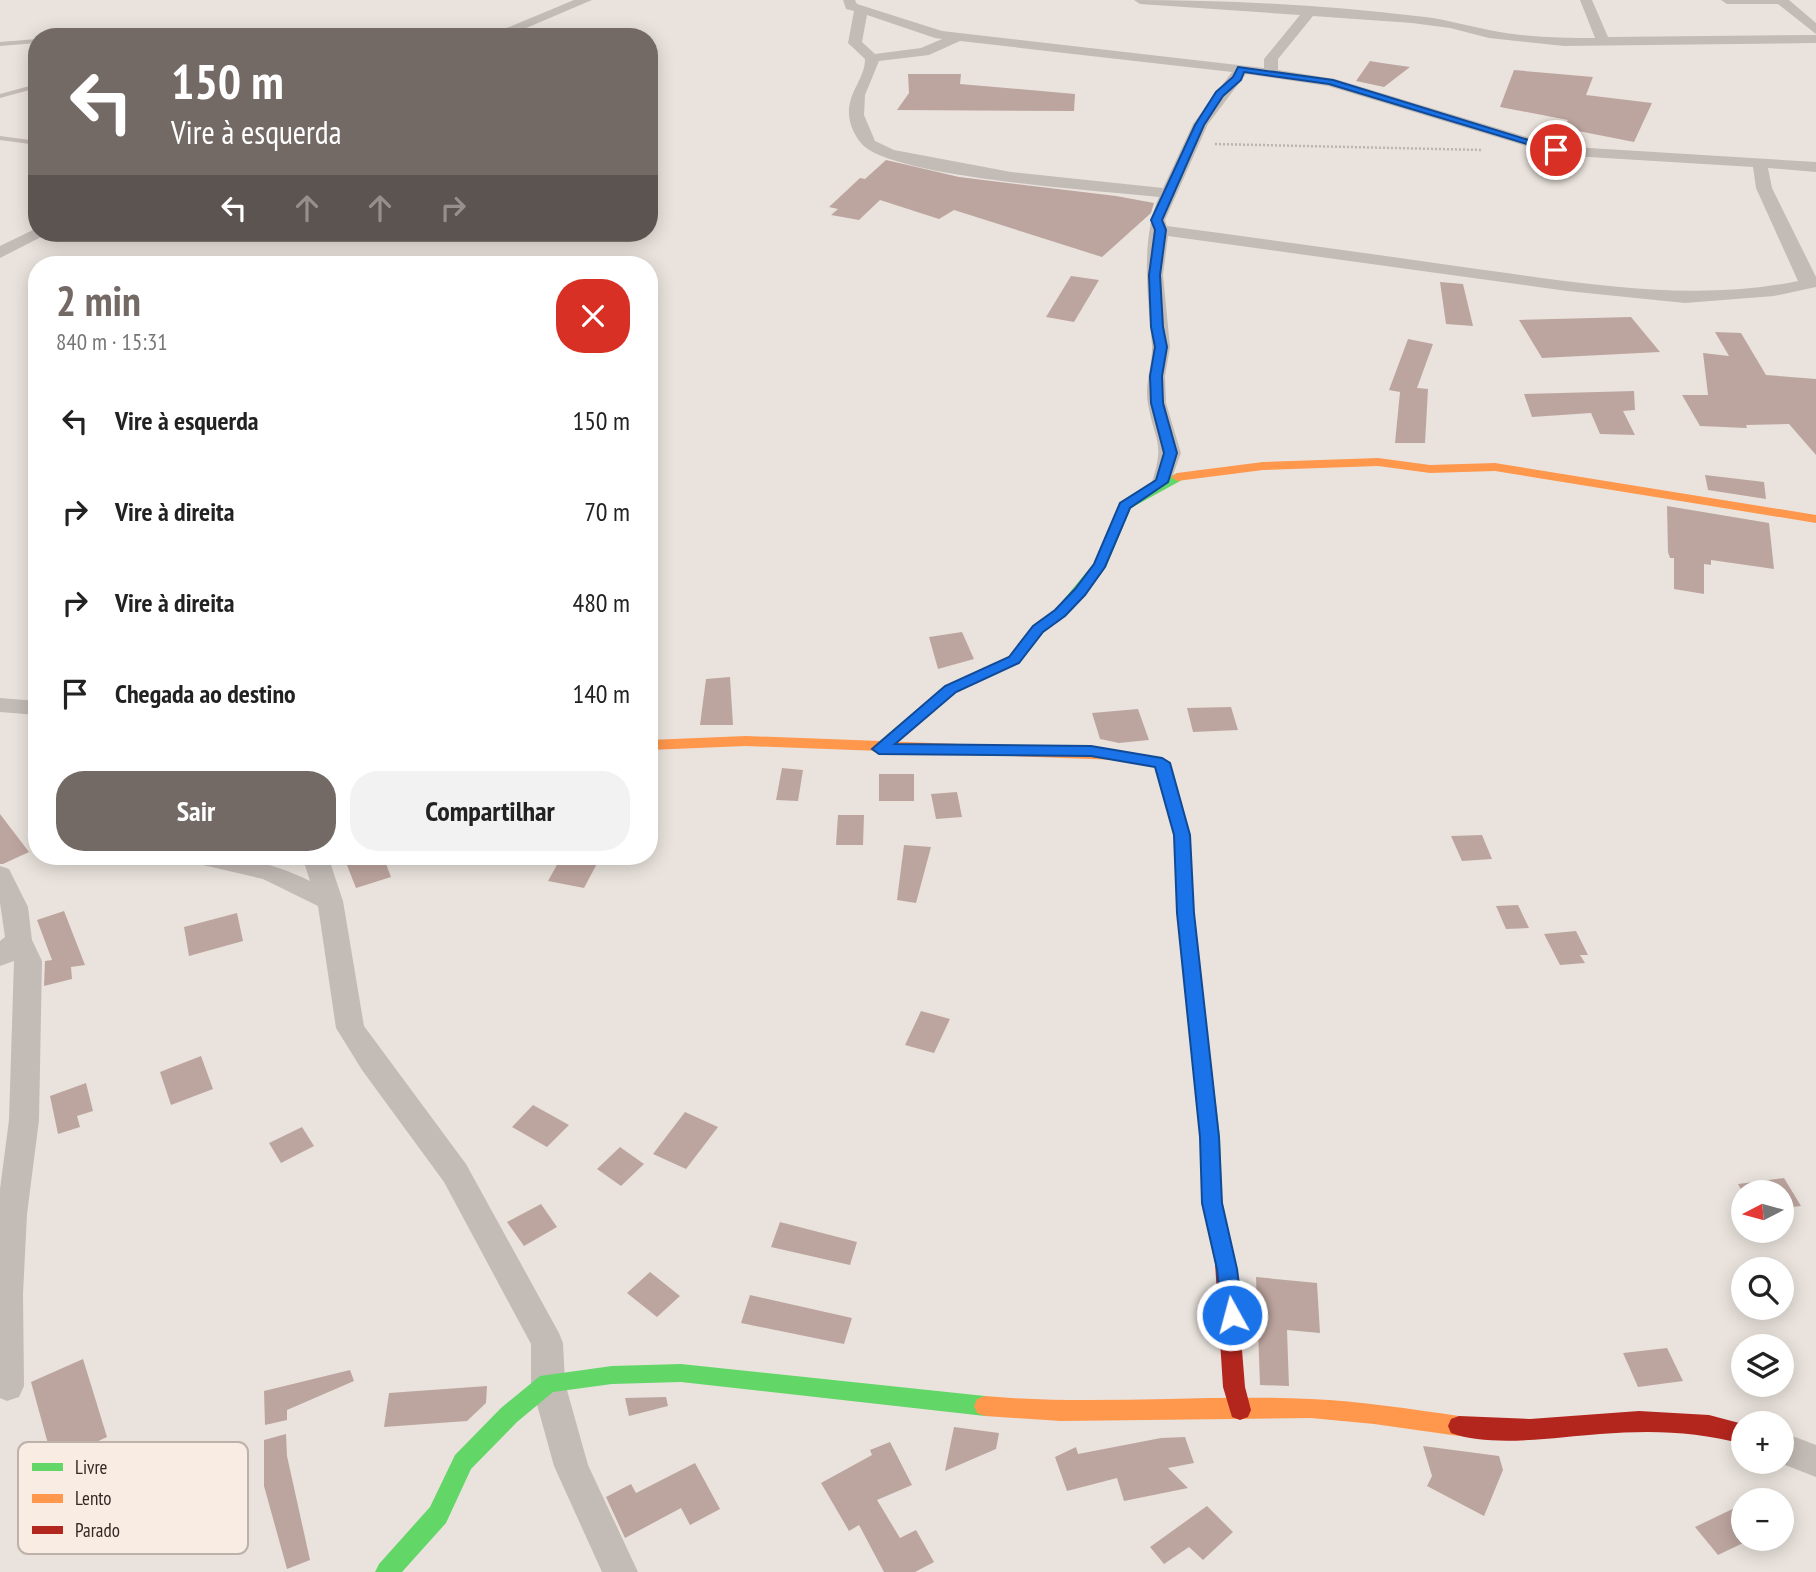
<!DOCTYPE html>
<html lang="pt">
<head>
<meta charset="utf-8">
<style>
  body { margin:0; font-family:"PT Sans Narrow",sans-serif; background:#f2f2f2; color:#222; height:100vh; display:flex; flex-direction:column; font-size:26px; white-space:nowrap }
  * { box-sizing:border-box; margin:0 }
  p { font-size:23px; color:#767676 }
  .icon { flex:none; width:38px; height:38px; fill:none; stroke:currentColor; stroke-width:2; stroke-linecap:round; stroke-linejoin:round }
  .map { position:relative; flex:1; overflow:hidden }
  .sheet { position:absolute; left:28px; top:256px; width:630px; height:609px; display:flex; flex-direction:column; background:#fff; border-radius:28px; box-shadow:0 4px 18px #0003 }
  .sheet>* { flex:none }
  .top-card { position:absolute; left:28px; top:28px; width:630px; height:214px; border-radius:28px; box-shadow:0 4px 18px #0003; background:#736965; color:#fff; overflow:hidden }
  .needle { width:46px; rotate:264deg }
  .tools { position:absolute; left:1731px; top:1180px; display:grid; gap:14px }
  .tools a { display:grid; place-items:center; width:63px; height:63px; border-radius:50%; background:#fff; box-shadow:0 4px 18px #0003; font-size:35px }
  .pin { position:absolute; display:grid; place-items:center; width:60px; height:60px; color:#fff; margin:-30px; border:4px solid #fff; border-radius:50%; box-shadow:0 2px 7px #0007 }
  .me { position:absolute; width:77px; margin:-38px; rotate:353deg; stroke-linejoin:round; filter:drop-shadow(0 0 5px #0008) }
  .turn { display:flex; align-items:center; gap:24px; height:147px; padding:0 28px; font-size:32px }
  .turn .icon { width:91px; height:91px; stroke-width:2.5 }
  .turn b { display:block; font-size:49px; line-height:60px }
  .lanes { display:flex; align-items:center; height:66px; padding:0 28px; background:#0003; justify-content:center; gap:35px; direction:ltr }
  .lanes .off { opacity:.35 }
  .round { display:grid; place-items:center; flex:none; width:74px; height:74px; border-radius:28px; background:#f2f2f2 }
  .headline { display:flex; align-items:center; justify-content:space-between; height:119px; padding:0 28px }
  h1 { font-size:42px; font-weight:700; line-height:52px; color:#736965 }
  .button { display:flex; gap:14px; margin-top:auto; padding:14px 28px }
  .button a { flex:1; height:80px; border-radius:28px; background:#736965; color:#fff; font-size:28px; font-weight:700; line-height:80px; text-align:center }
  .button a+a { background:#f2f2f2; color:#222 }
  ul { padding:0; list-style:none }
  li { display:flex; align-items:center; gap:21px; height:91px; padding:0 28px }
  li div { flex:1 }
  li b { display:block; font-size:26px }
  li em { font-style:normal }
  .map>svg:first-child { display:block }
  .building { fill:#bda59f }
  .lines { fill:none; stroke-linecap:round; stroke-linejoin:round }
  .path { stroke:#bbb3af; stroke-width:2.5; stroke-dasharray:2 2; stroke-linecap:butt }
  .lane { fill:#c3bbb6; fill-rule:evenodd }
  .street { fill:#c3bbb6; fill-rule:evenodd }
  .fast { fill:#63d668; fill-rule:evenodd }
  .slow { fill:#ff974d; fill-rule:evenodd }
  .jam { fill:#b3261e; fill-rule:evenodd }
  .route { fill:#1a73e8; stroke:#114b97; stroke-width:2 }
  .key { fill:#f8ece3; stroke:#bdb1aa; stroke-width:2 }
  .key-label { font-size:19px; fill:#332825 }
</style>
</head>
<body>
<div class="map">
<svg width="1816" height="1572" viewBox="0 0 1816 1572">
  <rect width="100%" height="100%" fill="#eae3dd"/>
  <!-- building -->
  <g class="building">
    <path d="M1370 61 1382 63 1410 67 1384 87 1356 81Z"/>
    <path d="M1514 70 1593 77 1586 95 1652 103 1634 142 1563 128 1568 120 1500 107Z"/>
    <path d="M908 74H961L960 84 1075 94 1074 111 897 110 909 93Z"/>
    <path d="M886 160 959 177 1116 196 1154 203 1151 213 1102 257 954 210 939 219 880 200 859 220 831 215 838 209 829 207 860 178 865 179Z"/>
    <path d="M1071 276 1099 280 1074 322 1046 317Z"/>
    <path d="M1440 282 1463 284 1473 326 1446 324Z"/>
    <path d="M1631 317 1660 352 1542 358 1519 320Z"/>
    <path d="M1715 332 1741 333 1766 375 1816 379V455L1789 424 1746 425 1747 428 1700 426 1682 395H1708L1703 353 1729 356Z"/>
    <path d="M1408 339 1433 344 1417 388 1428 389 1425 443H1395L1400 392 1389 390Z"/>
    <path d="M1634 391 1635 410 1623 411 1635 435 1600 434 1591 413 1532 417 1524 394Z"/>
    <path d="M1705 475 1764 482 1766 499 1708 490Z"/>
    <path d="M1667 506 1769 523 1774 569 1711 560V565L1704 564V594L1674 589V558H1670L1668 552Z"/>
    <path d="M962 632 974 659 938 669 929 637Z"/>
    <path d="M730 677 733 725H700L706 679Z"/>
    <path d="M1231 707 1238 730 1193 732 1187 708Z"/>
    <path d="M1138 709 1149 740 1119 743 1100 739 1092 713Z"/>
    <path d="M782 768 803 770 798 801 776 800Z"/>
    <rect x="879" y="774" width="35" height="27"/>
    <path d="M957 792 962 817 936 819 931 794Z"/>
    <path d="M0 814 29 852 3 864H0Z"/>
    <path d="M838 815H864L863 845H836Z"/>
    <path d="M1482 835 1492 859 1462 861 1451 836Z"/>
    <path d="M904 845 931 847 916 903 897 900Z"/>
    <path d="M360 856H383L391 877 356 888 345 860Z"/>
    <path d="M562 856H601L584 888 548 881Z"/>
    <path d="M1518 905 1529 928 1506 929 1496 906Z"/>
    <path d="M64 911 85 965 71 967 72 979 44 986 45 961 52 960 37 920Z"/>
    <path d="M237 913 243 941 189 956 184 927Z"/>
    <path d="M1576 931 1588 955H1580L1585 963 1560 965 1544 934Z"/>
    <path d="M921 1011 950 1019 934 1053 905 1045Z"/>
    <path d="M201 1056 213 1089 171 1105 160 1072Z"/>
    <path d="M86 1083 93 1111 77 1116 80 1127 58 1134 50 1096Z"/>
    <path d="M533 1105 569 1125 547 1147 512 1127Z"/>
    <path d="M685 1112 718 1127 686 1169 653 1154Z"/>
    <path d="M302 1127 314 1146 281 1163 269 1143Z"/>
    <path d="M620 1147 644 1164 621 1186 597 1169Z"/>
    <path d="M1784 1178 1801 1206 1782 1208V1192L1743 1193 1738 1184Z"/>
    <path d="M541 1204 557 1227 524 1246 507 1222Z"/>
    <path d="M780 1222 857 1242 850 1265 771 1247Z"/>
    <path d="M650 1272 680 1296 657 1317 627 1293Z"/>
    <path d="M1256 1277 1317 1283 1320 1333 1287 1330 1289 1386 1260 1385Z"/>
    <path d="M750 1295 852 1318 844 1344 741 1323Z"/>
    <path d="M1667 1348 1683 1381 1638 1387 1623 1353Z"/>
    <path d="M83 1359 107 1437 53 1462 31 1382Z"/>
    <path d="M350 1370 354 1381 287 1410V1420L265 1425 264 1391Z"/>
    <path d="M487 1386 486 1403 467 1421 384 1427 389 1393Z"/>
    <path d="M666 1397 668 1406 629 1416 625 1398Z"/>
    <path d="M954 1427 999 1433 996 1449 945 1471Z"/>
    <path d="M286 1434 287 1456 310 1560 287 1569 264 1486V1440Z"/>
    <path d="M1185 1437 1194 1463 1168 1468 1188 1488 1124 1501 1117 1478 1067 1491 1055 1457 1076 1447 1078 1454 1161 1438Z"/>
    <path d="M890 1442 912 1485 877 1500 900 1538 916 1530 934 1562 915 1572H884L859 1525 849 1531 821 1483 872 1455 870 1450Z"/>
    <path d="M1423 1446 1499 1456 1503 1470 1484 1516 1427 1486 1432 1476Z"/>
    <path d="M695 1463 720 1509 690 1525 681 1508 625 1538 606 1497 631 1484 636 1493Z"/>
    <path d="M1743 1504V1543L1718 1555 1695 1527Z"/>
    <path d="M1207 1506 1233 1532 1203 1560 1189 1547 1164 1564 1150 1547Z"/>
  </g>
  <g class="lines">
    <!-- path -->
    <path class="path" d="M1215 144 1483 150"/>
    <!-- lane -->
    <g class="lane">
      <path d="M37 39V43L0 46V42Z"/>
      <path d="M37 84V88L0 98V94Z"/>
      <path d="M0 136 37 141V145L0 140Z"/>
    </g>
    <!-- street -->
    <g class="street">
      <path d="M574 0H592L505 37H485Z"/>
      <path d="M843 0H855L857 4 942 31 1264 68V59L1300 15 1140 4 1134 0C1227 0 1323 5 1416 16 1441 18 1464 25 1489 30 1523 37 1560 38 1595 38L1580 0H1592L1608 37 1816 35V43L1564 46 1489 38 1450 28 1412 23 1313 16 1278 59V70L1335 79 1557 146 1816 162V172L1768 168 1772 188 1816 277V287L1774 296 1685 303 1567 291 1168 236 1163 275 1170 347 1165 376 1166 403 1181 453 1169 486H1155L1152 482C1165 441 1155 443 1148 404 1144 384 1153 365 1152 345 1148 298 1140 240 1159 197 1102 191 903 178 865 147 859 142 853 132 851 125 842 96 865 82 865 59L848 43 854 11 846 9ZM867 15 935 38 942 39 921 48 875 54 862 42ZM960 41 1232 72 1193 124 1163 188 1011 172 894 150 875 141 864 115 865 95 879 61 929 55ZM1246 74 1328 86 1556 155 1753 167 1756 188 1798 281C1692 303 1583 283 1477 269 1374 254 1270 240 1167 226L1165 220 1208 124Z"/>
      <path d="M1721 0H1789L1816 23V34L1778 4H1727Z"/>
      <path d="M37 228V233H45L43 236 0 258V246Z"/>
      <path d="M0 698 37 701V715L0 712Z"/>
      <path d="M186 856C233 854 268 861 310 881L302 856H328L343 901 364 1026 466 1164 559 1333 563 1343 565 1383 588 1465 638 1572H602L554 1466 531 1383V1344L444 1182 362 1070 336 1028 318 906 263 879 190 862Z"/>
      <path d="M0 866 9 869 28 907 32 940 42 961 39 1120 27 1214 23 1294 24 1386 19 1397 7 1401 0 1398V1189L9 1120 14 961 0 966V941L5 937 0 903Z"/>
      <path d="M1782 1432 1816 1445V1477L1775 1461H1782Z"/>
    </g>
    <!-- fast -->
    <g class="fast">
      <path d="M1177 473 1183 477 1182 480 1131 508 1106 567 1085 595 1065 616 1043 632 1019 663 955 692 884 752H874L871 749 874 746 945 686 1009 657 1033 626 1055 610 1094 563 1120 503Z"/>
      <path d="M1177 813 1185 818 1190 835 1193 913 1220 1137 1222 1203 1235 1263 1232 1269 1225 1272 1218 1269 1215 1263 1202 1203 1200 1137 1177 913 1174 835 1169 818Z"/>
      <path d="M681 1364 985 1396 993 1399 996 1406 993 1413 985 1416 681 1382 612 1384 553 1392 517 1422 471 1469 446 1523 402 1572H375L379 1564 430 1507 455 1455 501 1408 540 1376 612 1366Z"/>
    </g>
    <!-- slow -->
    <g class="slow">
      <path d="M1378 458 1430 465 1495 463 1816 515V523L1495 471 1430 473 1378 466 1263 470 1177 481 1171 477 1177 473 1263 462Z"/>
      <path d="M746 736 1117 750 1162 758 1170 763 1185 818 1177 823 1169 818 1155 767 1117 760 746 746 649 750V740Z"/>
      <path d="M985 1396C1094 1406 1202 1394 1311 1399 1360 1401 1410 1409 1459 1416L1467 1419 1470 1426 1467 1433 1459 1436 1374 1424 1311 1418 1061 1421 985 1416 977 1413 974 1406 977 1399Z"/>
    </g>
    <!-- jam -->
    <g class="jam">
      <path d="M1225 1254 1232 1257 1235 1263 1245 1387 1251 1410 1248 1417 1240 1420 1232 1417 1223 1387 1215 1263 1218 1257Z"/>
      <path d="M1639 1411 1709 1415 1743 1424V1444C1695 1431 1650 1430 1600 1434 1557 1437 1492 1448 1451 1433L1448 1426 1451 1419 1459 1416 1530 1419Z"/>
    </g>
  </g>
  <!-- route -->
  <path class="route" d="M1238 67 1333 80 1561 150 1553 152 1329 84 1244 72 1241 80 1223 96 1204 125 1162 220 1166 230 1160 275 1163 327 1167 347 1162 376 1163 403 1177 453 1168 482 1130 508 1105 567 1085 595 1065 616 1043 632 1019 663 956 692 895 744 1091 746 1162 758 1170 763 1190 835 1194 913 1219 1137 1222 1203 1237 1269 1243 1315 1240 1322 1232 1325 1225 1322 1222 1315 1217 1269 1202 1203 1200 1137 1177 913 1174 835 1155 767 1091 756 879 754 872 749 945 686 1009 657 1033 626 1055 610 1075 589 1094 564 1120 503 1156 480 1164 453 1151 403 1150 376 1155 347 1151 327 1149 275 1155 230 1151 220 1195 125 1216 92 1233 77Z"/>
  <!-- legend -->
  <rect x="18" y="1442" width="230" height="112" rx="10" class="key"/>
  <rect x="32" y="1463" width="31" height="8" fill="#63d668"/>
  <rect x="32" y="1494" width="31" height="9" fill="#ff974d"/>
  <rect x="32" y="1526" width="31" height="8" fill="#b3261e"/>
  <g class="key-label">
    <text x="75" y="1474">Livre</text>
    <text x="75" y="1505">Lento</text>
    <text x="75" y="1537">Parado</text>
  </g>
</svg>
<div class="tools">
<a><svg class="needle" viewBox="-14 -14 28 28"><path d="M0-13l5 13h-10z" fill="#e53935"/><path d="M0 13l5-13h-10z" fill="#767676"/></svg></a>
<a><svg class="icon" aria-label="search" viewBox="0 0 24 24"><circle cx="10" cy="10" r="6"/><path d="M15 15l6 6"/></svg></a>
<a><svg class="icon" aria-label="layers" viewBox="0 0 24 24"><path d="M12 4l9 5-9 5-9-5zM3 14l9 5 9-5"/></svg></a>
<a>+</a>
<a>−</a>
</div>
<div class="pin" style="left:1556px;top:150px;background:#d93025"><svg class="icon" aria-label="arrive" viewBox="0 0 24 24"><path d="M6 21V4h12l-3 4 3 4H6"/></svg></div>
<svg class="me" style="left:1232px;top:1315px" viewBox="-20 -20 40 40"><circle r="17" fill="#1a73e8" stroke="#fff" stroke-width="3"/><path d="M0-11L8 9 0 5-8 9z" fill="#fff"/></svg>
<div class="top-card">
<div class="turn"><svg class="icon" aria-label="left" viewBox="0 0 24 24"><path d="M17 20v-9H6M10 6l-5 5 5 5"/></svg><div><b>150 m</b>Vire à esquerda</div></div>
<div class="lanes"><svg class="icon" aria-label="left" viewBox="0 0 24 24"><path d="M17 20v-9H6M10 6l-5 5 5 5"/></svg><svg class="icon off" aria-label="ahead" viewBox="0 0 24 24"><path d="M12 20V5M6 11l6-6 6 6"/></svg><svg class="icon off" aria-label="ahead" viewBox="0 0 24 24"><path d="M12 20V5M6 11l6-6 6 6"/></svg><svg class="icon off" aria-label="right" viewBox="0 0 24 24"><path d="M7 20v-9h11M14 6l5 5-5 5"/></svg></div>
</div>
<section class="sheet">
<div class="headline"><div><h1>2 min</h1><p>840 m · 15:31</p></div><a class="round" style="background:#d93025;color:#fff"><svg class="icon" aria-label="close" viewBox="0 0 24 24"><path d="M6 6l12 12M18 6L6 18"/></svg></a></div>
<ul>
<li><svg class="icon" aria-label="left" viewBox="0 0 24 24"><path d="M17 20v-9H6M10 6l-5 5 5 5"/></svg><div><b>Vire à esquerda</b></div><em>150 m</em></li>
<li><svg class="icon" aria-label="right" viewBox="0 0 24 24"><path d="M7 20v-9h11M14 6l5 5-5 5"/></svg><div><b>Vire à direita</b></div><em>70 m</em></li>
<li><svg class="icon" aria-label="right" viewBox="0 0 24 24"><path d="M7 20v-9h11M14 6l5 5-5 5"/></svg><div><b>Vire à direita</b></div><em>480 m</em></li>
<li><svg class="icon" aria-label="arrive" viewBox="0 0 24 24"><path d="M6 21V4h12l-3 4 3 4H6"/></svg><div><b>Chegada ao destino</b></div><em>140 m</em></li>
</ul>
<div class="button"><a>Sair</a><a>Compartilhar</a></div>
</section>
</div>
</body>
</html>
